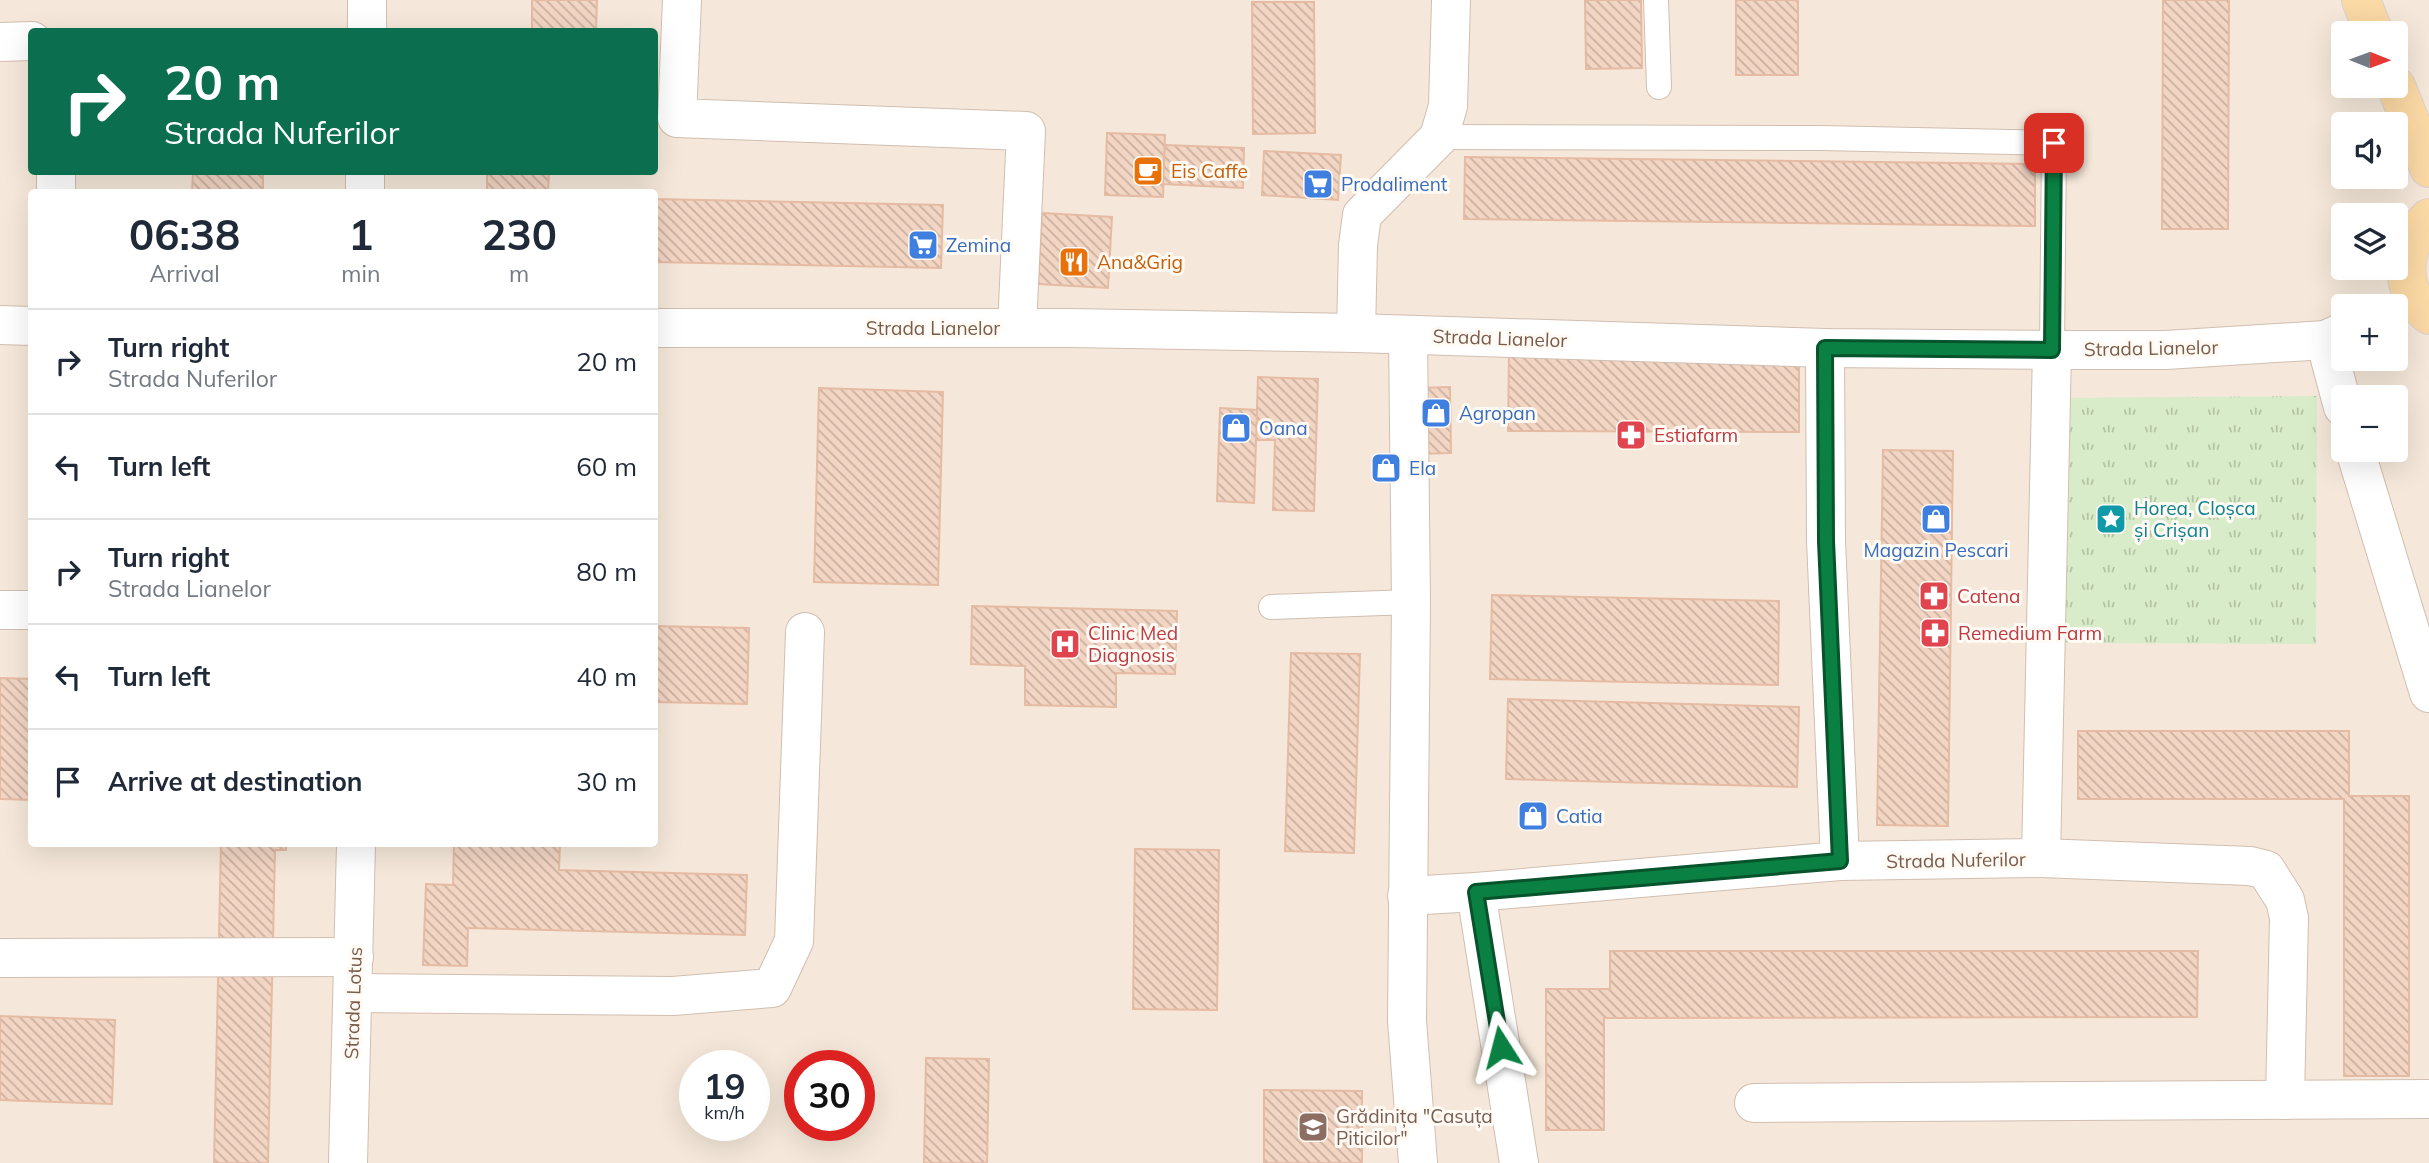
<!DOCTYPE html>
<html lang="en">
<head>
<meta charset="utf-8">
<style>
  body { margin:0; font-family:Mulish,sans-serif; background:#f2f2f3; color:#1f2937; height:100vh; display:flex; flex-direction:column; font-size:26px; white-space:nowrap }
  * { box-sizing:border-box; margin:0 }
  p { font-size:23px; color:#747a83 }
  .icon { flex:none; width:38px; height:38px; fill:none; stroke:currentColor; stroke-width:2; stroke-linecap:round; stroke-linejoin:round }
  .map { position:relative; flex:1; overflow:hidden }
  .drawer { position:absolute; left:28px; top:189px; width:630px; height:658px; display:flex; flex-direction:column; background:#fff; border-radius:7px; box-shadow:0 7px 28px #0002 }
  .drawer>* { flex:none }
  .hud { position:absolute; left:28px; top:28px; width:630px; height:147px; border-radius:7px; box-shadow:0 7px 28px #0002; background:#0b6e4f; color:#fff; overflow:hidden }
  .needle { width:46px; rotate:91deg }
  .tools { position:absolute; left:2331px; top:21px; display:grid; gap:14px }
  .tools a { display:grid; place-items:center; width:77px; height:77px; border-radius:7px; background:#fff; box-shadow:0 7px 28px #0002; font-size:35px }
  .speed { position:absolute; left:679px; top:1050px; display:flex; gap:14px; font-size:35px; font-weight:700; text-align:center }
  .speed>* { display:grid; place-content:center; width:91px; height:91px; border-radius:50%; background:#fff; box-shadow:0 7px 28px #0002; line-height:1 }
  .speed small { font-size:18px; font-weight:400 }
  .speed .limit { border:10px solid #d22; background:#fff; color:#111 }
  .pin { position:absolute; display:grid; place-items:center; width:60px; height:60px; color:#fff; margin:-30px; border-radius:14px; box-shadow:0 4px 10px #0006 }
  .me { position:absolute; width:77px; margin:-38px; rotate:351deg; stroke-linejoin:round; filter:drop-shadow(0 0 5px #0008) }
  .turn { display:flex; align-items:center; gap:24px; height:147px; padding:0 21px; font-size:32px }
  .turn .icon { width:91px; height:91px; stroke-width:2.5 }
  .turn b { display:block; font-size:49px; line-height:60px }
  .eta { display:flex; justify-content:space-evenly; align-items:center; height:119px; text-align:center }
  .eta b { font-size:42px; font-weight:700; line-height:49px }
  ul { padding:0; list-style:none }
  li { display:flex; align-items:center; gap:21px; height:105px; padding:0 21px; border-top:2px solid #e0e1e3 }
  li div { flex:1 }
  li b { display:block; font-size:26px }
  li em { font-style:normal }
  .map>svg:first-child { display:block }
  .residential { fill:#f5e8da; fill-rule:evenodd }
  .park { fill:url(#park-tufts) }
  .building { fill:url(#building-back-hatch); stroke:#e6bba3; stroke-width:2 }
  .lines { fill:none; stroke-linecap:round; stroke-linejoin:round }
  .lane-casing { stroke:#d1beb0; stroke-width:26 }
  .street-casing { stroke:#d1beb0; stroke-width:40 }
  .primary-casing { stroke:#dad1cd; stroke-width:40 }
  .lane { stroke:#fff; stroke-width:24 }
  .street { stroke:#fff; stroke-width:38 }
  .primary { stroke:#fbd9a5; stroke-width:38 }
  .route-casing { stroke:#07532c; stroke-width:18 }
  .route { stroke:#0b8043; stroke-width:12 }
  .labels { text-anchor:middle; dominant-baseline:central; stroke-width:6; stroke-linejoin:round; paint-order:stroke }
  .food-label { font-size:19px; fill:#c56008; stroke:#fffaf3; text-anchor:start }
  .shop-label { font-size:19px; fill:#366cbe; stroke:#fffaf3; text-anchor:start }
  .street-label { font-size:19px; fill:#7a5c4d; stroke:#fffaf3 }
  .health-label { font-size:19px; fill:#be3a42; stroke:#fffaf3; text-anchor:start }
  .culture-label { font-size:19px; fill:#0d838f; stroke:#fffaf3; text-anchor:start }
  .education-label { font-size:19px; fill:#785e54; stroke:#fffaf3; text-anchor:start }
</style>
</head>
<body>
<div class="map">
<svg width="2429" height="1163" viewBox="0 0 2429 1163">
  <defs>
    <pattern id="park-tufts" width="24" height="20" patternUnits="userSpaceOnUse" patternTransform="scale(1.75)"><rect width="24" height="20" fill="#d8ecc9"/><path d="M3 7l-1-3M5 7V3M7 7l1-3M15 17l-1-3M17 17v-4M19 17l1-3" fill="none" stroke="#b4c2a5"/></pattern>
    <pattern id="building-back-hatch" width="6" height="6" patternUnits="userSpaceOnUse" patternTransform="scale(1.75)"><rect width="6" height="6" fill="#f3d5c3"/><path d="M-1 5l2 2M0 0l6 6M5-1l2 2" fill="none" stroke="#cab0a1"/></pattern>
  </defs>
  <rect width="100%" height="100%" fill="#fdf6ec"/>
  <!-- residential -->
  <path class="residential" d="M0 0H2429V1163H0ZM32 32H654V172H32ZM2343 33H2396V86H2343ZM2343 124H2396V177H2343ZM32 192H654V844H32ZM2343 215H2396V268H2343ZM2343 306H2396V359H2343ZM2343 397H2396V450H2343ZM695 1066H754V1125H695ZM800 1066H859V1125H800Z"/>
  <!-- park -->
  <path class="park" d="M2317 396 2316 644 2061 643V398Z"/>
  <!-- building -->
  <g class="building">
    <path d="M532 0H597L596 32H532Z"/>
    <path d="M1585 0H1641L1642 68 1586 69Z"/>
    <rect x="1736" y="0" width="62" height="75"/>
    <path d="M2163 0H2229L2228 229H2162Z"/>
    <path d="M1252 2H1314L1315 133 1253 134Z"/>
    <path d="M1107 133 1165 135 1163 197 1105 195Z"/>
    <path d="M1165 145 1244 148 1243 188 1163 184Z"/>
    <path d="M1264 151 1341 155 1338 200 1262 195Z"/>
    <path d="M1465 157 2035 164V226L1464 219Z"/>
    <path d="M193 172H263V192H192Z"/>
    <path d="M487 172H549L548 192H487Z"/>
    <path d="M654 199 943 205 941 268 654 262Z"/>
    <path d="M1042 213 1112 217 1108 288 1038 284Z"/>
    <path d="M1509 354 1799 355V432L1508 431Z"/>
    <path d="M1258 377 1318 379 1314 511 1273 510 1275 440H1256Z"/>
    <path d="M1450 387 1451 453 1416 454 1415 388Z"/>
    <path d="M819 388 943 392 938 585 814 582Z"/>
    <path d="M1220 408 1257 410 1254 503 1217 501Z"/>
    <path d="M1883 450 1953 451 1948 826 1877 825Z"/>
    <path d="M1492 595 1779 601 1778 685 1490 679Z"/>
    <path d="M972 606 1177 611 1175 674 1116 673V707L1025 705V666L971 664Z"/>
    <path d="M654 626 749 628 747 704 654 702Z"/>
    <path d="M1291 653 1360 654 1354 853 1285 851Z"/>
    <path d="M0 678 32 679V800L0 799Z"/>
    <path d="M1508 699 1799 707 1797 787 1506 779Z"/>
    <path d="M2078 731H2349V796H2409V1076H2344V799H2078Z"/>
    <path d="M221 844H286V850H275L268 1163H214Z"/>
    <path d="M454 844H560L559 870 747 875 745 935 468 928 467 966 423 965 426 884 453 885Z"/>
    <path d="M1135 849 1219 850 1217 1010 1133 1009Z"/>
    <path d="M1610 951H2198L2197 1017 1604 1018V1130H1546V989H1610Z"/>
    <path d="M0 1016 115 1020 112 1104 0 1100Z"/>
    <path d="M926 1058 989 1059 987 1163H924Z"/>
    <path d="M1264 1090 1362 1091V1163H1264Z"/>
  </g>
  <g class="lines">
    <!-- lane casing -->
    <g class="lane-casing">
      <g id="lane">
        <path d="M1656 0 1659 87"/>
        <path d="M1439 137 1821 138 2054 143 2052 350"/>
        <path d="M1271 607 1411 602"/>
      </g>
    </g>
    <!-- street casing -->
    <g class="street-casing">
      <g id="street">
        <path d="M682 0 677 118 1026 131 1017 328"/>
        <path d="M367 32V0"/>
        <path d="M0 42 32 41"/>
        <path d="M56 192V172"/>
        <path d="M365 192V172"/>
        <path d="M0 325 32 326"/>
        <path d="M654 328H1070L1356 333 1825 348 2052 350H2166L2325 340 2343 332"/>
        <path d="M1356 333 1358 245 1362 215 1439 137 1448 106 1451 0"/>
        <path d="M1408 335 1411 602 1407 1021 1418 1163"/>
        <path d="M2325 340 2343 407"/>
        <path d="M1825 348 1826 541 1840 861"/>
        <path d="M2355 450 2429 693"/>
        <path d="M0 610H32"/>
        <path d="M2041 858 2250 866 2266 870 2285 900 2289 918 2285 1100"/>
        <path d="M1476 892 1519 1163"/>
        <path d="M1407 896 1476 892 1840 861 2041 858 2052 350"/>
        <path d="M0 958 354 957"/>
        <path d="M353 993 673 996 772 988 794 941 805 632"/>
        <path d="M1754 1103 2429 1099"/>
        <path d="M348 1163 356 844"/>
      </g>
    </g>
    <!-- primary casing -->
    <g class="primary-casing">
      <g id="primary">
        <path d="M2361 0 2374 33"/>
        <path d="M2396 86 2429 168"/>
        <path d="M2429 218C2402 245 2396 289 2429 315"/>
      </g>
    </g>
    <!-- lane -->
    <use href="#lane" class="lane"/>
    <!-- street -->
    <use href="#street" class="street"/>
    <!-- primary -->
    <use href="#primary" class="primary"/>
  </g>
  <g class="lines">
    <!-- route casing -->
    <g class="route-casing">
      <path id="route" d="M1501 1047 1476 892 1840 861 1826 541 1825 348 2052 350 2054 143"/>
    </g>
    <!-- route -->
    <use href="#route" class="route"/>
  </g>
  <!-- icons -->
  <defs>
    <g id="cafe-square" transform="scale(1.575)"><rect x="-9" y="-9" width="18" height="18" rx="4" fill="#e8710a" stroke="#fffaf3"/><path d="M-5.5-4.5H6V0H3Q3 3.5 0 3.5H-2.5Q-5.5 3.5-5.5 0ZM3-3.2v2h1.7v-2ZM-6 4.5H4V6H-6Z" fill="#fff"/></g>
    <g id="supermarket-square" transform="scale(1.575)"><rect x="-9" y="-9" width="18" height="18" rx="4" fill="#3f7fe0" stroke="#fffaf3"/><path d="M-6-5.5h2.5l.6 2H6L4.5 2H-2.5L-4.4-4H-6ZM-1.5 3.2a1.3 1.3 0 1 0 .1 0ZM3 3.2a1.3 1.3 0 1 0 .1 0Z" fill="#fff"/></g>
    <g id="restaurant-square" transform="scale(1.575)"><rect x="-9" y="-9" width="18" height="18" rx="4" fill="#e8710a" stroke="#fffaf3"/><path d="M-5-6h1v4h1v-4h1v4h1v-4h1v5L-1.5 .5V6h-2V.5L-5-1ZM5-6V6H3V1.5H1.5Q1.5-4 5-6Z" fill="#fff"/></g>
    <g id="shop-square" transform="scale(1.575)"><rect x="-9" y="-9" width="18" height="18" rx="4" fill="#3f7fe0" stroke="#fffaf3"/><path d="M-5-2.5h2.3a2.7 3.5 0 0 1 5.4 0H5L5.5 6h-11ZM-1.5-2.5h3a1.5 2.3 0 0 0-3 0Z" fill="#fff"/></g>
    <g id="pharmacy-square" transform="scale(1.575)"><rect x="-9" y="-9" width="18" height="18" rx="4" fill="#e0444e" stroke="#fffaf3"/><path d="M-2-6h4v4h4v4h-4v4h-4v-4h-4v-4h4Z" fill="#fff"/></g>
    <g id="sight-square" transform="scale(1.575)"><rect x="-9" y="-9" width="18" height="18" rx="4" fill="#0f9aa8" stroke="#fffaf3"/><path d="M0-6L1.8-2.2L6-1.7L2.9 1.2L3.7 5.4L0 3.3L-3.7 5.4L-2.9 1.2L-6-1.7L-1.8-2.2Z" fill="#fff"/></g>
    <g id="hospital-square" transform="scale(1.575)"><rect x="-9" y="-9" width="18" height="18" rx="4" fill="#e0444e" stroke="#fffaf3"/><path d="M-5-5h3v3.5h4V-5h3V5h-3V1.5h-4V5h-3Z" fill="#fff"/></g>
    <g id="school-square" transform="scale(1.575)"><rect x="-9" y="-9" width="18" height="18" rx="4" fill="#8d6e63" stroke="#fffaf3"/><path d="M0-5L7-2L0 1L-7-2ZM-4 1L0 2.5L4 1V4Q0 6-4 4Z" fill="#fff"/></g>
  </defs>
  <g fill-rule="evenodd">
    <use href="#cafe-square" x="1148" y="171"/>
    <use href="#supermarket-square" x="1318" y="184"/>
    <use href="#supermarket-square" x="923" y="245"/>
    <use href="#restaurant-square" x="1074" y="262"/>
    <use href="#shop-square" x="1436" y="413"/>
    <use href="#shop-square" x="1236" y="428"/>
    <use href="#pharmacy-square" x="1631" y="435"/>
    <use href="#shop-square" x="1386" y="468"/>
    <use href="#shop-square" x="1936" y="519"/>
    <use href="#sight-square" x="2111" y="519"/>
    <use href="#pharmacy-square" x="1934" y="596"/>
    <use href="#pharmacy-square" x="1935" y="633"/>
    <use href="#hospital-square" x="1065" y="644"/>
    <use href="#shop-square" x="1533" y="816"/>
    <use href="#school-square" x="1313" y="1127"/>
  </g>
  <g class="labels">
    <!-- food labels -->
    <g class="food-label">
      <text x="1171" y="171">Eis Caffe</text>
      <text x="1097" y="262">Ana&amp;Grig</text>
    </g>
    <!-- shop labels -->
    <g class="shop-label">
      <text x="1341" y="184">Prodaliment</text>
      <text x="946" y="245">Zemina</text>
      <text x="1459" y="413">Agropan</text>
      <text x="1259" y="428">Oana</text>
      <text x="1409" y="468">Ela</text>
      <text x="1936" y="550" text-anchor="middle">Magazin Pescari</text>
      <text x="1556" y="816">Catia</text>
    </g>
    <!-- street labels -->
    <g class="street-label">
      <text x="933" y="328">Strada Lianelor</text>
      <text transform="translate(1500 338) rotate(2)">Strada Lianelor</text>
      <text transform="translate(2151 348) rotate(-1)">Strada Lianelor</text>
      <text transform="translate(1956 860) rotate(-1)">Strada Nuferilor</text>
      <text transform="translate(353 1003) rotate(-88)">Strada Lotus</text>
    </g>
    <!-- health labels -->
    <g class="health-label">
      <text x="1654" y="435">Estiafarm</text>
      <text x="1957" y="596">Catena</text>
      <text x="1088" y="633">Clinic Med<tspan x="1088" dy="22">Diagnosis</tspan></text>
      <text x="1958" y="633">Remedium Farm</text>
    </g>
    <!-- culture labels -->
    <g class="culture-label">
      <text x="2134" y="508">Horea, Cloșca<tspan x="2134" dy="22">și Crișan</tspan></text>
    </g>
    <!-- education labels -->
    <g class="education-label">
      <text x="1336" y="1116">Grădinița "Casuța<tspan x="1336" dy="22">Piticilor"</tspan></text>
    </g>
  </g>
</svg>
<div class="tools">
<a><svg class="needle" viewBox="-14 -14 28 28"><path d="M0-13l5 13h-10z" fill="#e53935"/><path d="M0 13l5-13h-10z" fill="#747a83"/></svg></a>
<a><svg class="icon" aria-label="sound" viewBox="0 0 24 24"><path d="M4 9h4l5-4v14l-5-4H4zM17 9q2 3 0 6"/></svg></a>
<a><svg class="icon" aria-label="layers" viewBox="0 0 24 24"><path d="M12 4l9 5-9 5-9-5zM3 14l9 5 9-5"/></svg></a>
<a>+</a>
<a>−</a>
</div>
<div class="speed"><div>19<small>km/h</small></div><div class="limit">30</div></div>
<div class="pin" style="left:2054px;top:143px;background:#d93025"><svg class="icon" aria-label="arrive" viewBox="0 0 24 24"><path d="M6 21V4h12l-3 4 3 4H6"/></svg></div>
<svg class="me" style="left:1501px;top:1047px" viewBox="-20 -20 40 40"><path d="M0-17L14 15 0 8-14 15z" fill="#0b8043" stroke="#fff" stroke-width="4"/></svg>
<div class="hud">
<div class="turn"><svg class="icon" aria-label="right" viewBox="0 0 24 24"><path d="M7 20v-9h11M14 6l5 5-5 5"/></svg><div><b>20 m</b>Strada Nuferilor</div></div>
</div>
<section class="drawer">
<div class="eta">
<div><b>06:38</b><p>Arrival</p></div>
<div><b>1</b><p>min</p></div>
<div><b>230</b><p>m</p></div>
</div>
<ul>
<li><svg class="icon" aria-label="right" viewBox="0 0 24 24"><path d="M7 20v-9h11M14 6l5 5-5 5"/></svg><div><b>Turn right</b><p>Strada Nuferilor</p></div><em>20 m</em></li>
<li><svg class="icon" aria-label="left" viewBox="0 0 24 24"><path d="M17 20v-9H6M10 6l-5 5 5 5"/></svg><div><b>Turn left</b></div><em>60 m</em></li>
<li><svg class="icon" aria-label="right" viewBox="0 0 24 24"><path d="M7 20v-9h11M14 6l5 5-5 5"/></svg><div><b>Turn right</b><p>Strada Lianelor</p></div><em>80 m</em></li>
<li><svg class="icon" aria-label="left" viewBox="0 0 24 24"><path d="M17 20v-9H6M10 6l-5 5 5 5"/></svg><div><b>Turn left</b></div><em>40 m</em></li>
<li><svg class="icon" aria-label="arrive" viewBox="0 0 24 24"><path d="M6 21V4h12l-3 4 3 4H6"/></svg><div><b>Arrive at destination</b></div><em>30 m</em></li>
</ul>
</section>
</div>
</body>
</html>
